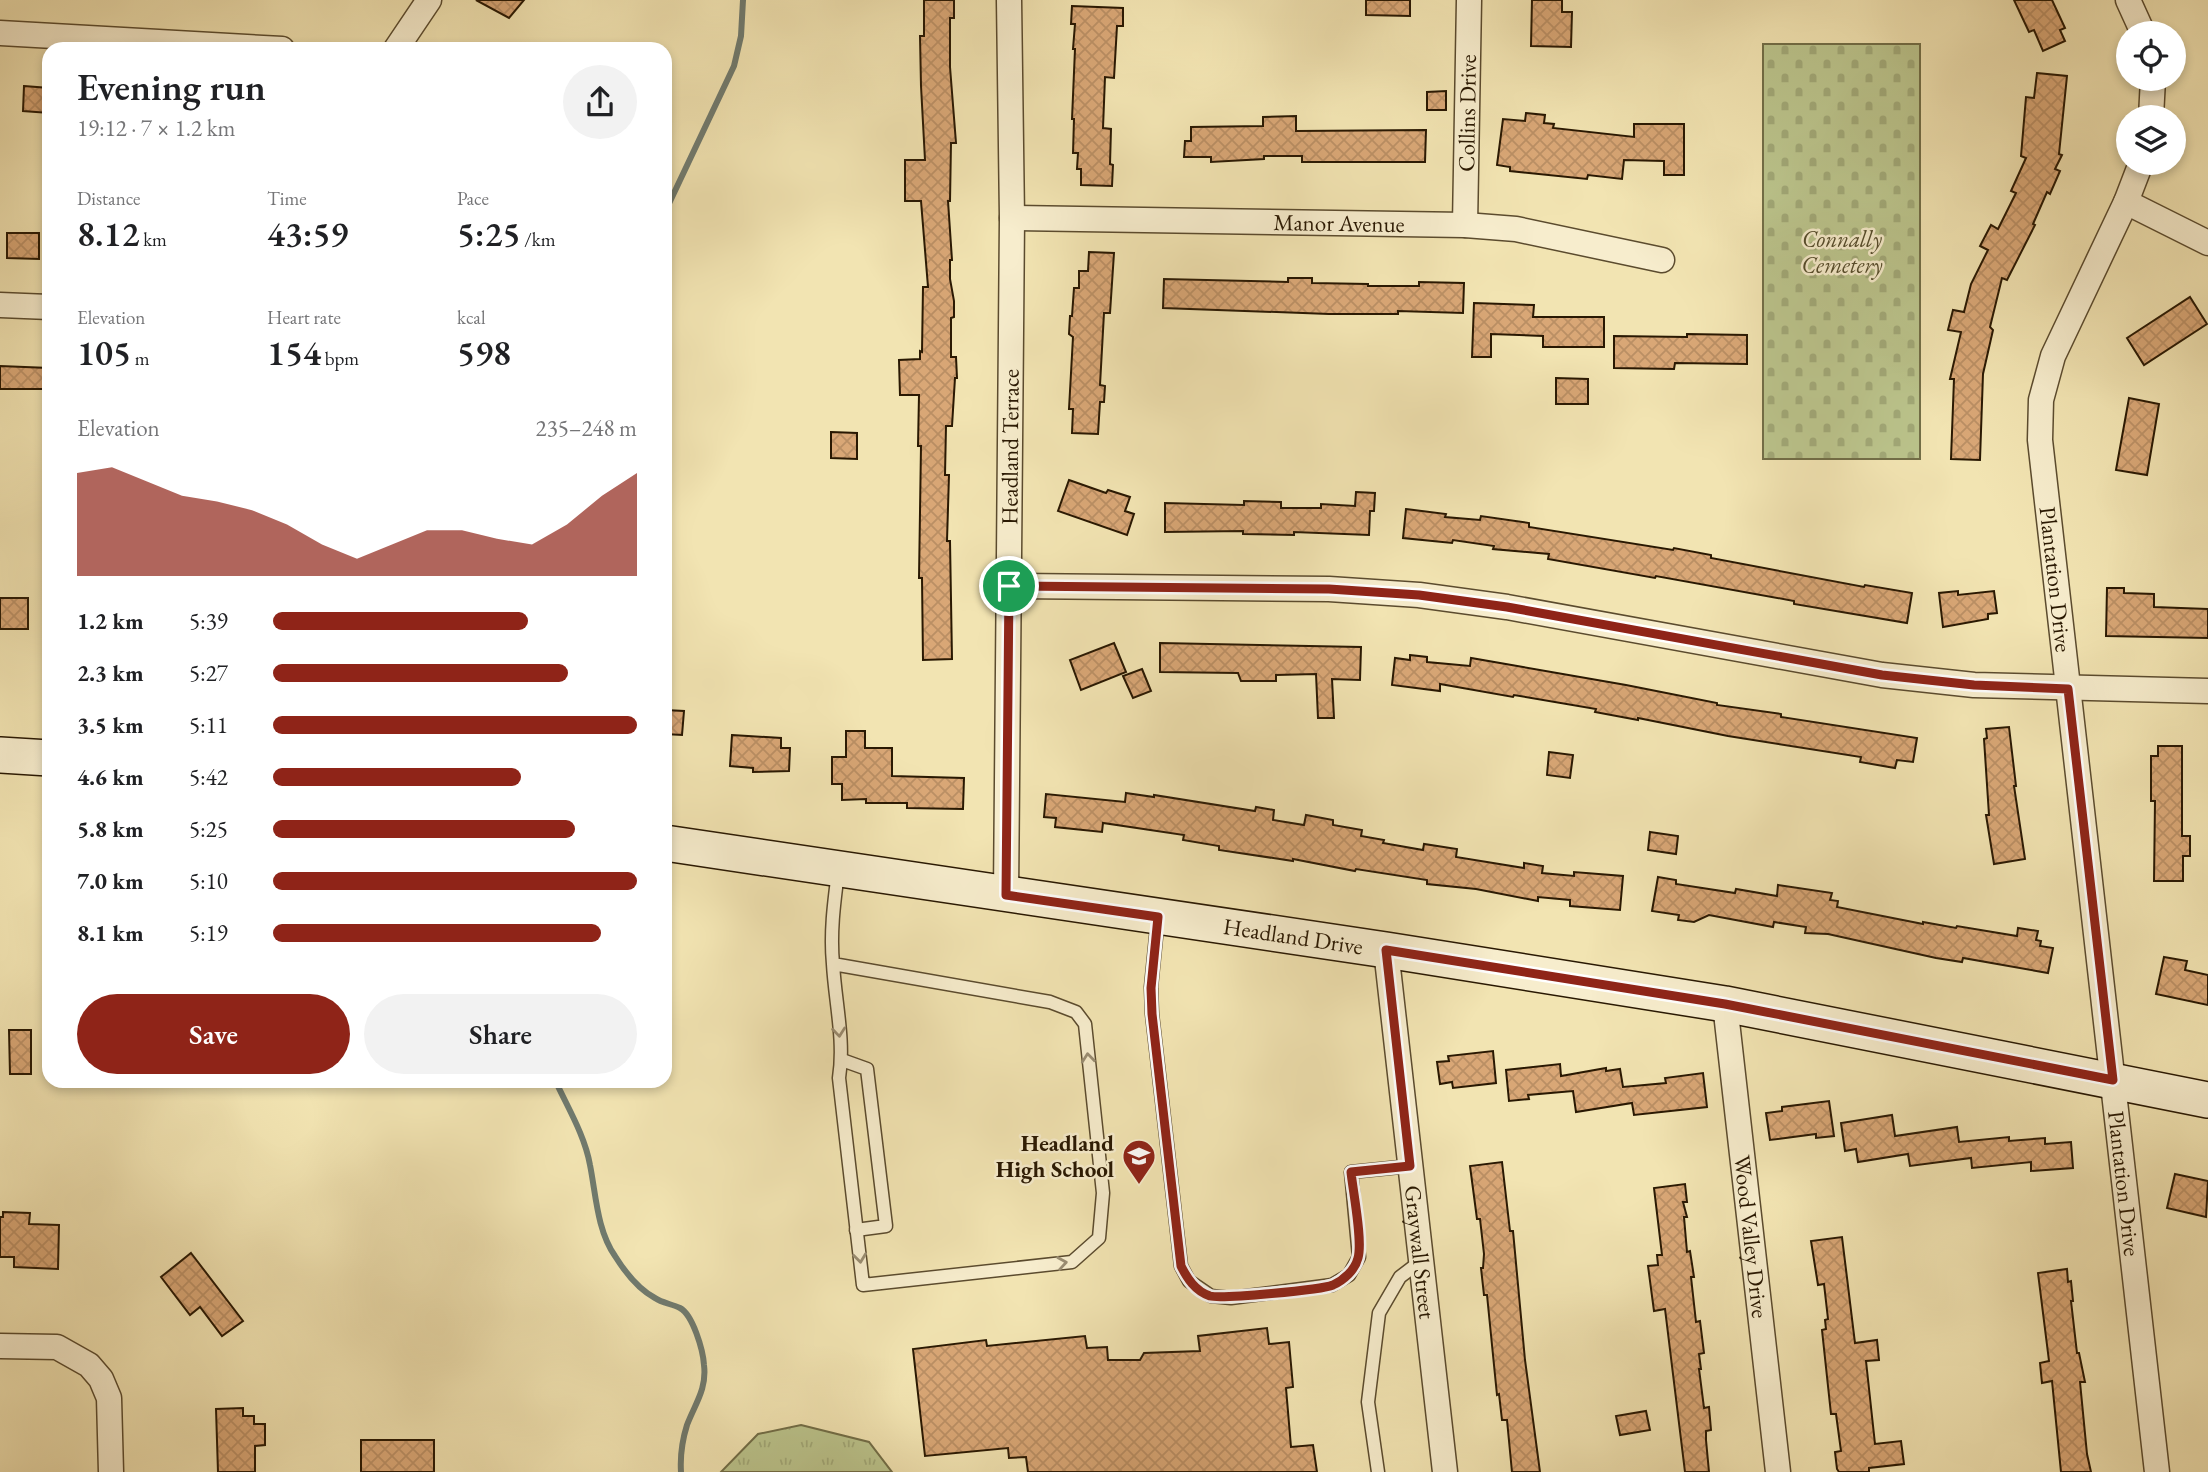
<!DOCTYPE html>
<html lang="en">
<head>
<meta charset="utf-8">
<style>
	body { margin:0; font-family:"EB Garamond",serif; background:#f2f2f2; color:#202124; height:100vh; display:flex; flex-direction:column; font-size:26px; white-space:nowrap }
	* { box-sizing:border-box; margin:0 }
	p { font-size:23px; color:#757577 }
	.icon { flex:none; width:38px; height:38px; fill:none; stroke:currentColor; stroke-width:2; stroke-linecap:round; stroke-linejoin:round }
	.map { position:relative; flex:1; overflow:hidden }
	.sheet { position:absolute; left:42px; top:42px; width:630px; height:1046px; display:flex; flex-direction:column; background:#fff; border-radius:21px; box-shadow:0 4px 10px #0003 }
	.sheet>* { flex:none }
	.tools { position:absolute; left:2116px; top:21px; display:grid; gap:14px }
	.tools a { display:grid; place-items:center; width:70px; height:70px; border-radius:50%; background:#fff; box-shadow:0 4px 10px #0003; font-size:35px }
	.pin { position:absolute; display:grid; place-items:center; width:60px; height:60px; color:#fff; margin:-30px; border:4px solid #fff; border-radius:50%; box-shadow:0 2px 7px #0007 }
	.round { display:grid; place-items:center; flex:none; width:74px; height:74px; border-radius:37px; background:#f2f2f2 }
	.headline { display:flex; align-items:center; justify-content:space-between; height:119px; padding:0 35px }
	h1 { font-size:38px; font-weight:600; line-height:52px }
	.metrics { display:grid; grid-template-columns:repeat(3,1fr); gap:10px; height:119px; padding:7px 35px }
	.metrics div { display:grid; align-content:center }
	.metrics b { font-size:35px; font-weight:600 }
	.metrics small { font-size:19px; font-weight:400 }
	.metrics p { font-size:19px }
	.chart { height:196px; padding:14px 35px }
	.chart p { display:flex; justify-content:space-between }
	.chart svg { width:100%; height:126px; margin-top:7px; fill:#8f2418; opacity:.7 }
	.action { display:flex; gap:14px; margin-top:auto; padding:14px 35px }
	.action a { flex:1; height:80px; border-radius:42px; background:#8f2418; color:#fff; font-size:28px; font-weight:600; line-height:80px; text-align:center }
	.action a+a { background:#f2f2f2; color:#202124 }
	ul { padding:0 35px; list-style:none; font-size:23px }
	li { display:grid; grid-template-columns:112px 84px 1fr; align-items:center; height:52px }
	li i { height:18px; border-radius:9px; background:#8f2418 }
	.map>svg:first-child { display:block }
</style>
</head>
<body>
<div class="map">
<svg width="2208" height="1472" viewBox="0 0 2208 1472">
	<defs>
		<pattern id="cemetery-stones" width="16" height="16" patternUnits="userSpaceOnUse" patternTransform="scale(1.75)"><rect width="16" height="16" fill="#bbc48c"/><path d="M2 7V4a2 2 0 0 1 4 0v3zM10 15v-3a2 2 0 0 1 4 0v3z" fill="#a1a877"/></pattern>
		<pattern id="park-tufts" width="24" height="20" patternUnits="userSpaceOnUse" patternTransform="scale(1.75)"><rect width="24" height="20" fill="#bbc48c"/><path d="M3 7l-1-3M5 7V3M7 7l1-3M15 17l-1-3M17 17v-4M19 17l1-3" fill="none" stroke="#a1a877"/></pattern>
		<pattern id="building-cross-hatch" width="8" height="8" patternUnits="userSpaceOnUse" patternTransform="scale(1.75)"><rect width="8" height="8" fill="#d9a776"/><path d="M0 0l8 8M0 8l8-8" fill="none" stroke="#ba8f64"/></pattern>
	</defs>
	<rect width="100%" height="100%" fill="#f2e4b2"/>
	<filter id="stains"><feTurbulence type="fractalNoise" baseFrequency=".00286" numOctaves="4"/><feColorMatrix values="0 0 0 0 .2 0 0 0 0 .09 0 0 0 0 .02 0 0 0 .5 -.17"/></filter>
	<radialGradient id="worn" r=".72"><stop offset=".6" stop-color="#630" stop-opacity="0"/><stop offset="1" stop-color="#630" stop-opacity=".3"/></radialGradient>
	<!-- cemetery -->
	<rect fill="url(#cemetery-stones)" stroke="#726e47" stroke-width="2" x="1763" y="44" width="157" height="415"/>
	<!-- park -->
	<polygon fill="url(#park-tufts)" stroke="#726e47" stroke-width="2" points="801,1425 869,1442 892,1472 721,1472 758,1434"/>
	<g fill="none" stroke-linecap="round" stroke-linejoin="round">
		<!-- stream -->
		<g stroke="#707a6e" stroke-width="6">
			<polyline points="665,212 734,66 741,36 743,0"/>
			<path d="M556,1082C568,1108 585,1136 590,1165C596,1195 597,1230 615,1256C625,1272 638,1289 655,1298C662,1303 672,1304 680,1308C693,1315 703,1350 704,1365C707,1389 695,1404 687,1425C682,1441 680,1456 681,1472"/>
		</g>
	</g>
	<!-- building -->
	<g fill="url(#building-cross-hatch)" stroke="#291802" stroke-width="2">
		<polygon points="476,0 524,0 509,18"/>
		<polygon points="924,0 954,0 954,18 950,18 950,67 956,143 951,143 950,201 948,201 952,260 950,260 950,279 954,301 954,317 951,318 951,357 956,357 957,378 955,378 952,426 946,426 945,475 949,475 947,541 950,541 952,659 923,660 922,578 919,578 921,446 918,446 919,395 900,395 899,360 920,359 920,351 922,352 923,287 928,287 921,201 905,201 905,160 925,160 921,86 920,36 924,36"/>
		<polygon points="1366,0 1410,0 1410,16 1366,15"/>
		<polygon points="1532,0 1562,0 1562,12 1572,12 1571,47 1531,46"/>
		<polygon points="2014,0 2052,0 2065,28 2060,30 2065,41 2043,51 2034,30 2029,32"/>
		<polygon points="1072,6 1123,8 1123,26 1117,26 1114,78 1105,77 1103,128 1111,129 1110,164 1113,165 1112,186 1081,185 1081,169 1077,169 1078,153 1073,153 1074,119 1072,119 1075,49 1073,49 1075,24 1071,24"/>
		<polygon points="2037,73 2067,76 2059,154 2062,155 2055,169 2060,171 2050,194 2047,192 2033,224 2035,225 2007,280 2002,278 1990,327 1993,330 1983,374 1980,460 1951,459 1954,379 1950,379 1961,332 1948,330 1953,310 1964,312 1971,284 1988,250 1980,246 1991,225 1998,229 2016,193 2011,191 2026,158 2021,156 2026,97 2034,98"/>
		<polygon points="24,86 49,88 49,113 23,111"/>
		<polygon points="1446,91 1446,110 1427,110 1427,92"/>
		<polygon points="1526,113 1545,115 1544,123 1554,124 1553,128 1634,137 1634,124 1684,124 1684,175 1664,175 1664,161 1624,160 1622,179 1588,175 1587,179 1510,171 1510,167 1497,165 1503,119 1525,121"/>
		<polygon points="1296,116 1296,131 1426,130 1425,162 1302,162 1302,156 1264,156 1264,159 1211,162 1211,157 1184,157 1185,141 1191,141 1191,127 1263,126 1263,117"/>
		<polygon points="7,233 39,233 39,259 7,258"/>
		<polygon points="1089,252 1114,253 1110,313 1104,313 1100,385 1105,386 1104,402 1100,402 1098,434 1072,433 1073,409 1069,409 1073,337 1069,334 1070,316 1072,316 1074,288 1079,288 1079,271 1088,271"/>
		<polygon points="1288,278 1312,278 1312,283 1368,284 1368,286 1419,286 1419,282 1464,283 1463,313 1398,311 1398,314 1329,314 1163,308 1164,279 1288,282"/>
		<polygon points="2190,297 2207,324 2144,365 2127,338"/>
		<polygon points="1474,303 1534,305 1533,317 1604,317 1604,347 1543,347 1543,336 1491,334 1491,357 1472,357"/>
		<polygon points="1687,334 1747,335 1747,364 1675,363 1674,369 1614,368 1614,336 1687,337"/>
		<polygon points="0,366 49,368 49,389 0,389"/>
		<polygon points="1556,378 1588,379 1588,404 1556,404"/>
		<polygon points="2129,398 2159,404 2147,475 2116,470"/>
		<polygon points="831,432 857,433 857,459 831,458"/>
		<polygon points="1069,480 1106,493 1108,490 1130,497 1125,511 1134,514 1127,535 1058,511"/>
		<polygon points="1356,492 1375,493 1374,511 1370,511 1369,535 1294,532 1294,535 1243,534 1243,531 1165,532 1165,503 1244,505 1244,501 1281,502 1281,508 1321,508 1321,504 1355,506"/>
		<polygon points="1406,509 1446,514 1445,517 1480,520 1481,516 1529,523 1529,527 1673,550 1674,548 1711,555 1711,558 1864,587 1865,585 1912,593 1907,623 1794,604 1794,601 1656,576 1655,578 1548,559 1549,554 1493,549 1494,546 1453,540 1452,543 1403,538"/>
		<polygon points="2107,588 2124,588 2124,593 2154,594 2154,607 2208,609 2208,638 2106,636"/>
		<polygon points="1958,591 1958,595 1994,591 1997,613 1988,614 1988,619 1943,627 1939,593"/>
		<rect x="0" y="598" width="28" height="31"/>
		<polygon points="1114,643 1126,672 1081,690 1070,660"/>
		<polygon points="1160,643 1361,647 1360,680 1332,679 1334,718 1318,718 1316,674 1276,675 1276,681 1241,681 1238,673 1160,672"/>
		<polygon points="1410,655 1427,657 1427,662 1470,666 1471,658 1626,685 1717,703 1717,705 1781,714 1781,717 1917,738 1913,762 1897,760 1895,768 1860,762 1861,757 1728,736 1638,718 1638,720 1595,712 1596,709 1514,695 1513,697 1440,684 1440,691 1392,685 1395,658 1410,660"/>
		<polygon points="1142,669 1151,691 1133,698 1123,676"/>
		<polygon points="665,710 684,711 682,735 665,734"/>
		<polygon points="2009,727 2016,786 2014,786 2025,859 1994,864 1986,815 1989,815 1984,739 1987,738 1986,729"/>
		<polygon points="846,731 865,731 865,748 892,748 892,776 964,778 963,809 907,808 907,803 866,803 866,799 842,800 842,784 832,784 832,757 846,757"/>
		<polygon points="732,735 781,738 781,748 790,748 789,771 753,772 753,768 730,766"/>
		<polygon points="2158,746 2182,746 2182,836 2190,836 2190,856 2183,856 2183,881 2154,881 2155,801 2151,801 2151,756 2158,756"/>
		<polygon points="1549,752 1573,755 1570,778 1547,775"/>
		<polygon points="1126,793 1154,797 1154,795 1255,811 1256,807 1274,810 1273,820 1304,825 1306,815 1333,820 1333,825 1362,830 1361,836 1384,840 1383,843 1423,850 1424,844 1457,849 1456,857 1524,868 1524,863 1543,866 1542,873 1574,876 1574,872 1623,876 1620,910 1570,906 1570,900 1538,897 1538,901 1476,889 1427,884 1427,880 1356,869 1355,871 1293,859 1293,861 1219,850 1219,846 1183,840 1184,835 1103,823 1102,832 1055,827 1056,818 1044,817 1046,794 1125,802"/>
		<polygon points="1650,832 1678,836 1676,854 1648,850"/>
		<polygon points="1658,877 1676,880 1676,884 1735,893 1736,889 1777,896 1778,885 1832,893 1830,900 1838,901 1837,907 1923,924 1923,922 1956,928 1957,926 2017,936 2018,928 2038,931 2036,940 2041,941 2040,946 2053,948 2048,973 1963,958 1962,962 1936,958 1828,934 1805,933 1806,927 1774,922 1773,927 1709,915 1694,922 1678,920 1679,915 1652,911"/>
		<polygon points="2164,957 2187,961 2185,970 2208,975 2208,1005 2156,994"/>
		<polygon points="9,1030 31,1030 31,1074 10,1074"/>
		<polygon points="1493,1051 1496,1083 1453,1088 1452,1082 1440,1084 1437,1062 1449,1061 1448,1056"/>
		<polygon points="1560,1064 1561,1076 1606,1068 1606,1071 1620,1069 1623,1087 1666,1083 1665,1078 1703,1073 1707,1107 1634,1115 1632,1103 1576,1112 1573,1091 1528,1095 1529,1099 1509,1101 1506,1070"/>
		<polygon points="1829,1101 1834,1136 1816,1138 1816,1134 1770,1140 1766,1113 1782,1111 1782,1107"/>
		<polygon points="1892,1115 1895,1136 1957,1127 1959,1142 2009,1137 2009,1141 2045,1138 2045,1144 2071,1142 2073,1168 2031,1171 2031,1162 1972,1168 1971,1158 1910,1166 1908,1154 1858,1162 1856,1149 1845,1151 1841,1123"/>
		<polygon points="1502,1162 1510,1231 1513,1231 1525,1360 1540,1472 1512,1472 1507,1420 1502,1420 1499,1394 1497,1395 1487,1295 1484,1295 1481,1268 1483,1268 1484,1254 1480,1219 1477,1219 1470,1166"/>
		<polygon points="2175,1174 2208,1181 2206,1217 2167,1208"/>
		<polygon points="1685,1184 1687,1202 1683,1202 1687,1217 1684,1217 1687,1252 1690,1251 1694,1277 1691,1277 1696,1322 1700,1321 1704,1353 1699,1354 1701,1369 1699,1369 1704,1408 1709,1407 1711,1430 1706,1431 1706,1440 1709,1472 1685,1472 1665,1309 1654,1311 1648,1266 1658,1265 1657,1255 1662,1255 1654,1188"/>
		<polygon points="3,1212 30,1213 29,1224 59,1225 58,1269 14,1267 14,1257 0,1257 0,1217 3,1217"/>
		<polygon points="1842,1237 1855,1343 1877,1340 1879,1360 1866,1361 1875,1444 1901,1441 1904,1464 1869,1468 1869,1472 1839,1472 1837,1469 1835,1452 1841,1451 1836,1414 1831,1414 1822,1330 1826,1329 1825,1320 1828,1319 1824,1284 1818,1285 1811,1241"/>
		<polygon points="191,1253 243,1321 222,1336 200,1307 190,1315 161,1277"/>
		<polygon points="2067,1269 2068,1282 2071,1281 2073,1301 2071,1301 2077,1353 2079,1353 2085,1382 2080,1382 2087,1454 2091,1472 2061,1472 2052,1381 2042,1383 2040,1363 2049,1361 2038,1273"/>
		<polygon points="1267,1328 1269,1344 1289,1342 1293,1387 1286,1388 1291,1447 1313,1445 1317,1472 1028,1472 1026,1457 1009,1458 1008,1448 925,1456 913,1349 986,1340 987,1346 1085,1336 1087,1348 1107,1347 1108,1360 1140,1360 1144,1353 1200,1351 1198,1336"/>
		<polygon points="243,1408 243,1416 254,1416 254,1424 265,1424 265,1445 255,1446 255,1472 218,1472 216,1409"/>
		<polygon points="1646,1411 1650,1430 1620,1435 1616,1416"/>
		<rect x="361" y="1440" width="73" height="32"/>
	</g>
	<g fill="none" stroke-linecap="round" stroke-linejoin="round">
		<defs>
			<g id="service">
				<polyline points="1158,917 1151,987 1152,1014 1181,1266 1189,1281 1211,1296 1231,1298 1332,1285 1349,1275 1359,1257 1351,1172 1410,1166"/>
				<path d="M833,964L1050,1002L1076,1012L1085,1024L1103,1193L1099,1238L1072,1262L863,1285L839,1078C845,1041 835,1001 833,964C830,933 834,903 838,872"/>
				<polyline points="842,1060 867,1069 886,1226 856,1230"/>
				<polyline points="1378,1472 1368,1402 1379,1313 1400,1277 1421,1261"/>
			</g>
			<g id="minor">
				<polyline points="2128,0 2143,33"/>
				<polyline points="0,33 282,49"/>
				<polyline points="396,49 429,0"/>
				<polyline points="2151,117 2153,79"/>
				<path id="s1" d="M2141,163L2126,202L2053,356L2041,400L2040,440L2157,1472"/>
				<polyline points="2126,202 2208,243"/>
				<path id="s2" d="M1012,218L1465,225L1516,229L1662,260"/>
				<path id="s3" d="M1465,225L1469,0"/>
				<polyline points="0,305 49,307"/>
				<polyline points="1008,586 1329,589 1419,595 1507,607 1882,675 1974,685 2208,691"/>
				<path id="s4" d="M1006,895L1012,218L1009,0"/>
				<path id="s5" d="M1386,950L1445,1472"/>
				<path id="s6" d="M1725,1004L1778,1472"/>
				<polyline points="0,1346 57,1347 89,1365 101,1379 109,1398 111,1472"/>
			</g>
			<g id="secondary">
				<polyline points="0,755 49,758"/>
				<path id="s7" d="M665,843L1386,950L1725,1004L2208,1100"/>
			</g>
		</defs>
		<!-- service casing -->
		<use href="#service" stroke="#5b4b2e" stroke-width="15"/>
		<!-- minor casing -->
		<use href="#minor" stroke="#5b4b2e" stroke-width="27"/>
		<!-- secondary casing -->
		<use href="#secondary" stroke="#291802" stroke-width="38"/>
		<!-- service -->
		<use href="#service" stroke="#f7edcd" stroke-width="12"/>
		<!-- minor -->
		<use href="#minor" stroke="#f7edcd" stroke-width="24"/>
		<!-- secondary -->
		<use href="#secondary" stroke="#f7edcd" stroke-width="35"/>
	</g>
	<!-- one-way arrows -->
	<defs><path id="oneway-chevron" d="M-2-3.5L2.5 0L-2 3.5" fill="none" stroke-width="1.6" stroke-linecap="round" stroke-linejoin="round" transform="scale(1.75)"/></defs>
	<g stroke="#9a8d72">
		<use href="#oneway-chevron" transform="translate(839 1032) rotate(84)"/>
		<use href="#oneway-chevron" transform="translate(1088 1058) rotate(-96)"/>
		<use href="#oneway-chevron" transform="translate(860 1258) rotate(83)"/>
		<use href="#oneway-chevron" transform="translate(1062 1263) rotate(-9)"/>
	</g>
	<g fill="none" stroke-linecap="round" stroke-linejoin="round">
		<defs>
			<path id="route" d="M1009,586L1329,589L1419,595L1507,607L1882,675L1974,685L2068,689L2113,1080L1725,1004L1386,950L1410,1166L1351,1172C1353,1192 1363,1241 1358,1258C1355,1270 1344,1280 1333,1285C1321,1290 1222,1299 1210,1296C1195,1291 1187,1278 1181,1266L1152,1014L1151,988L1158,917L1006,895Z"/>
		</defs>
		<!-- route casing -->
		<use href="#route" stroke="#fff" stroke-width="14"/>
		<!-- route -->
		<use href="#route" stroke="#8f2418" stroke-width="9"/>
	</g>
	<!-- icons -->
	<defs>
		<symbol id="school-pin" viewBox="-11 -11 22 30"><path d="M0 17L-7.5 6A9.5 9.5 0 1 1 7.5 6Z" fill="#8f2418" stroke="#f7edcd"/><path d="M0-5L7-2L0 1L-7-2ZM-4 1L0 2.5L4 1V4Q0 6-4 4Z" fill="#fff"/></symbol>
	</defs>
	<g fill-rule="evenodd">
		<use href="#school-pin" x="1120" y="1137" width="38" height="52"/>
	</g>
	<g text-anchor="middle" stroke-width="5" stroke-linejoin="round" paint-order="stroke">
		<!-- street labels -->
		<g font-size="23" fill="#291802" stroke="#f7edcd">
			<text dy="8" stroke="none"><textPath href="#s3" startOffset="112">Collins Drive</textPath></text>
			<text dy="8" stroke="none"><textPath href="#s2" startOffset="327">Manor Avenue</textPath></text>
			<text dy="8" stroke="none"><textPath href="#s4" startOffset="448">Headland Terrace</textPath></text>
			<text dy="8" stroke="none"><textPath href="#s1" startOffset="438">Plantation Drive</textPath></text>
			<text dy="8" stroke="none"><textPath href="#s7" startOffset="635">Headland Drive</textPath></text>
			<text dy="8" stroke="none"><textPath href="#s1" startOffset="1046">Plantation Drive</textPath></text>
			<text dy="8" stroke="none"><textPath href="#s6" startOffset="234">Wood Valley Drive</textPath></text>
			<text dy="8" stroke="none"><textPath href="#s5" startOffset="304">Graywall Street</textPath></text>
		</g>
		<!-- park labels -->
		<g font-size="23" font-style="italic" fill="#554c2b" stroke="#f7edcd">
			<text x="1842" y="247">Connally<tspan x="1842" dy="26">Cemetery</tspan></text>
		</g>
		<!-- poi labels -->
		<g font-size="23" font-weight="bold" fill="#291802" stroke="#f7edcd" text-anchor="end">
			<text x="1114" y="1151">Headland<tspan x="1114" dy="26">High School</tspan></text>
		</g>
	</g>
	<rect width="100%" height="100%" filter="url(#stains)"/>
	<rect width="100%" height="100%" fill="url(#worn)"/>
</svg>
<div class="tools">
<a><svg class="icon" aria-label="locate" viewBox="0 0 24 24"><circle cx="12" cy="12" r="6"/><path d="M12 2v4M12 18v4M2 12h4M18 12h4"/></svg></a>
<a><svg class="icon" aria-label="layers" viewBox="0 0 24 24"><path d="M12 4l9 5-9 5-9-5zM3 14l9 5 9-5"/></svg></a>
</div>
<div class="pin" style="left:1009px;top:586px;background:#1e9e55"><svg class="icon" aria-label="arrive" viewBox="0 0 24 24"><path d="M6 21V4h12l-3 4 3 4H6"/></svg></div>
<section class="sheet">
<div class="headline"><div><h1>Evening run</h1><p>19:12 · 7 × 1.2 km</p></div><a class="round"><svg class="icon" aria-label="share" viewBox="0 0 24 24"><path d="M12 15V3M7 8l5-5 5 5M5 13v7h14v-7"/></svg></a></div>
<div class="metrics">
<div><p>Distance</p><b>8.12<small> km</small></b></div>
<div><p>Time</p><b>43:59</b></div>
<div><p>Pace</p><b>5:25<small> /km</small></b></div>
</div>
<div class="metrics">
<div><p>Elevation</p><b>105<small> m</small></b></div>
<div><p>Heart rate</p><b>154<small> bpm</small></b></div>
<div><p>kcal</p><b>598</b></div>
</div>
<div class="chart"><p><span>Elevation</span>235–248 m</p>
<svg viewBox="0 0 160 44" preserveAspectRatio="none"><path d="M0 44V8L10 6L20 11L30 16L40 18L50 21L60 26L70 33L80 38L90 33L100 28L110 28L120 31L130 33L140 26L150 16L160 8V44z"/></svg>
</div>
<ul>
<li><b>1.2 km</b>5:39<i style="width:70%"></i></li>
<li><b>2.3 km</b>5:27<i style="width:81%"></i></li>
<li><b>3.5 km</b>5:11<i style="width:100%"></i></li>
<li><b>4.6 km</b>5:42<i style="width:68%"></i></li>
<li><b>5.8 km</b>5:25<i style="width:83%"></i></li>
<li><b>7.0 km</b>5:10<i style="width:100%"></i></li>
<li><b>8.1 km</b>5:19<i style="width:90%"></i></li>
</ul>
<div class="action"><a>Save</a><a>Share</a></div>
</section>
</div>
</body>
</html>
